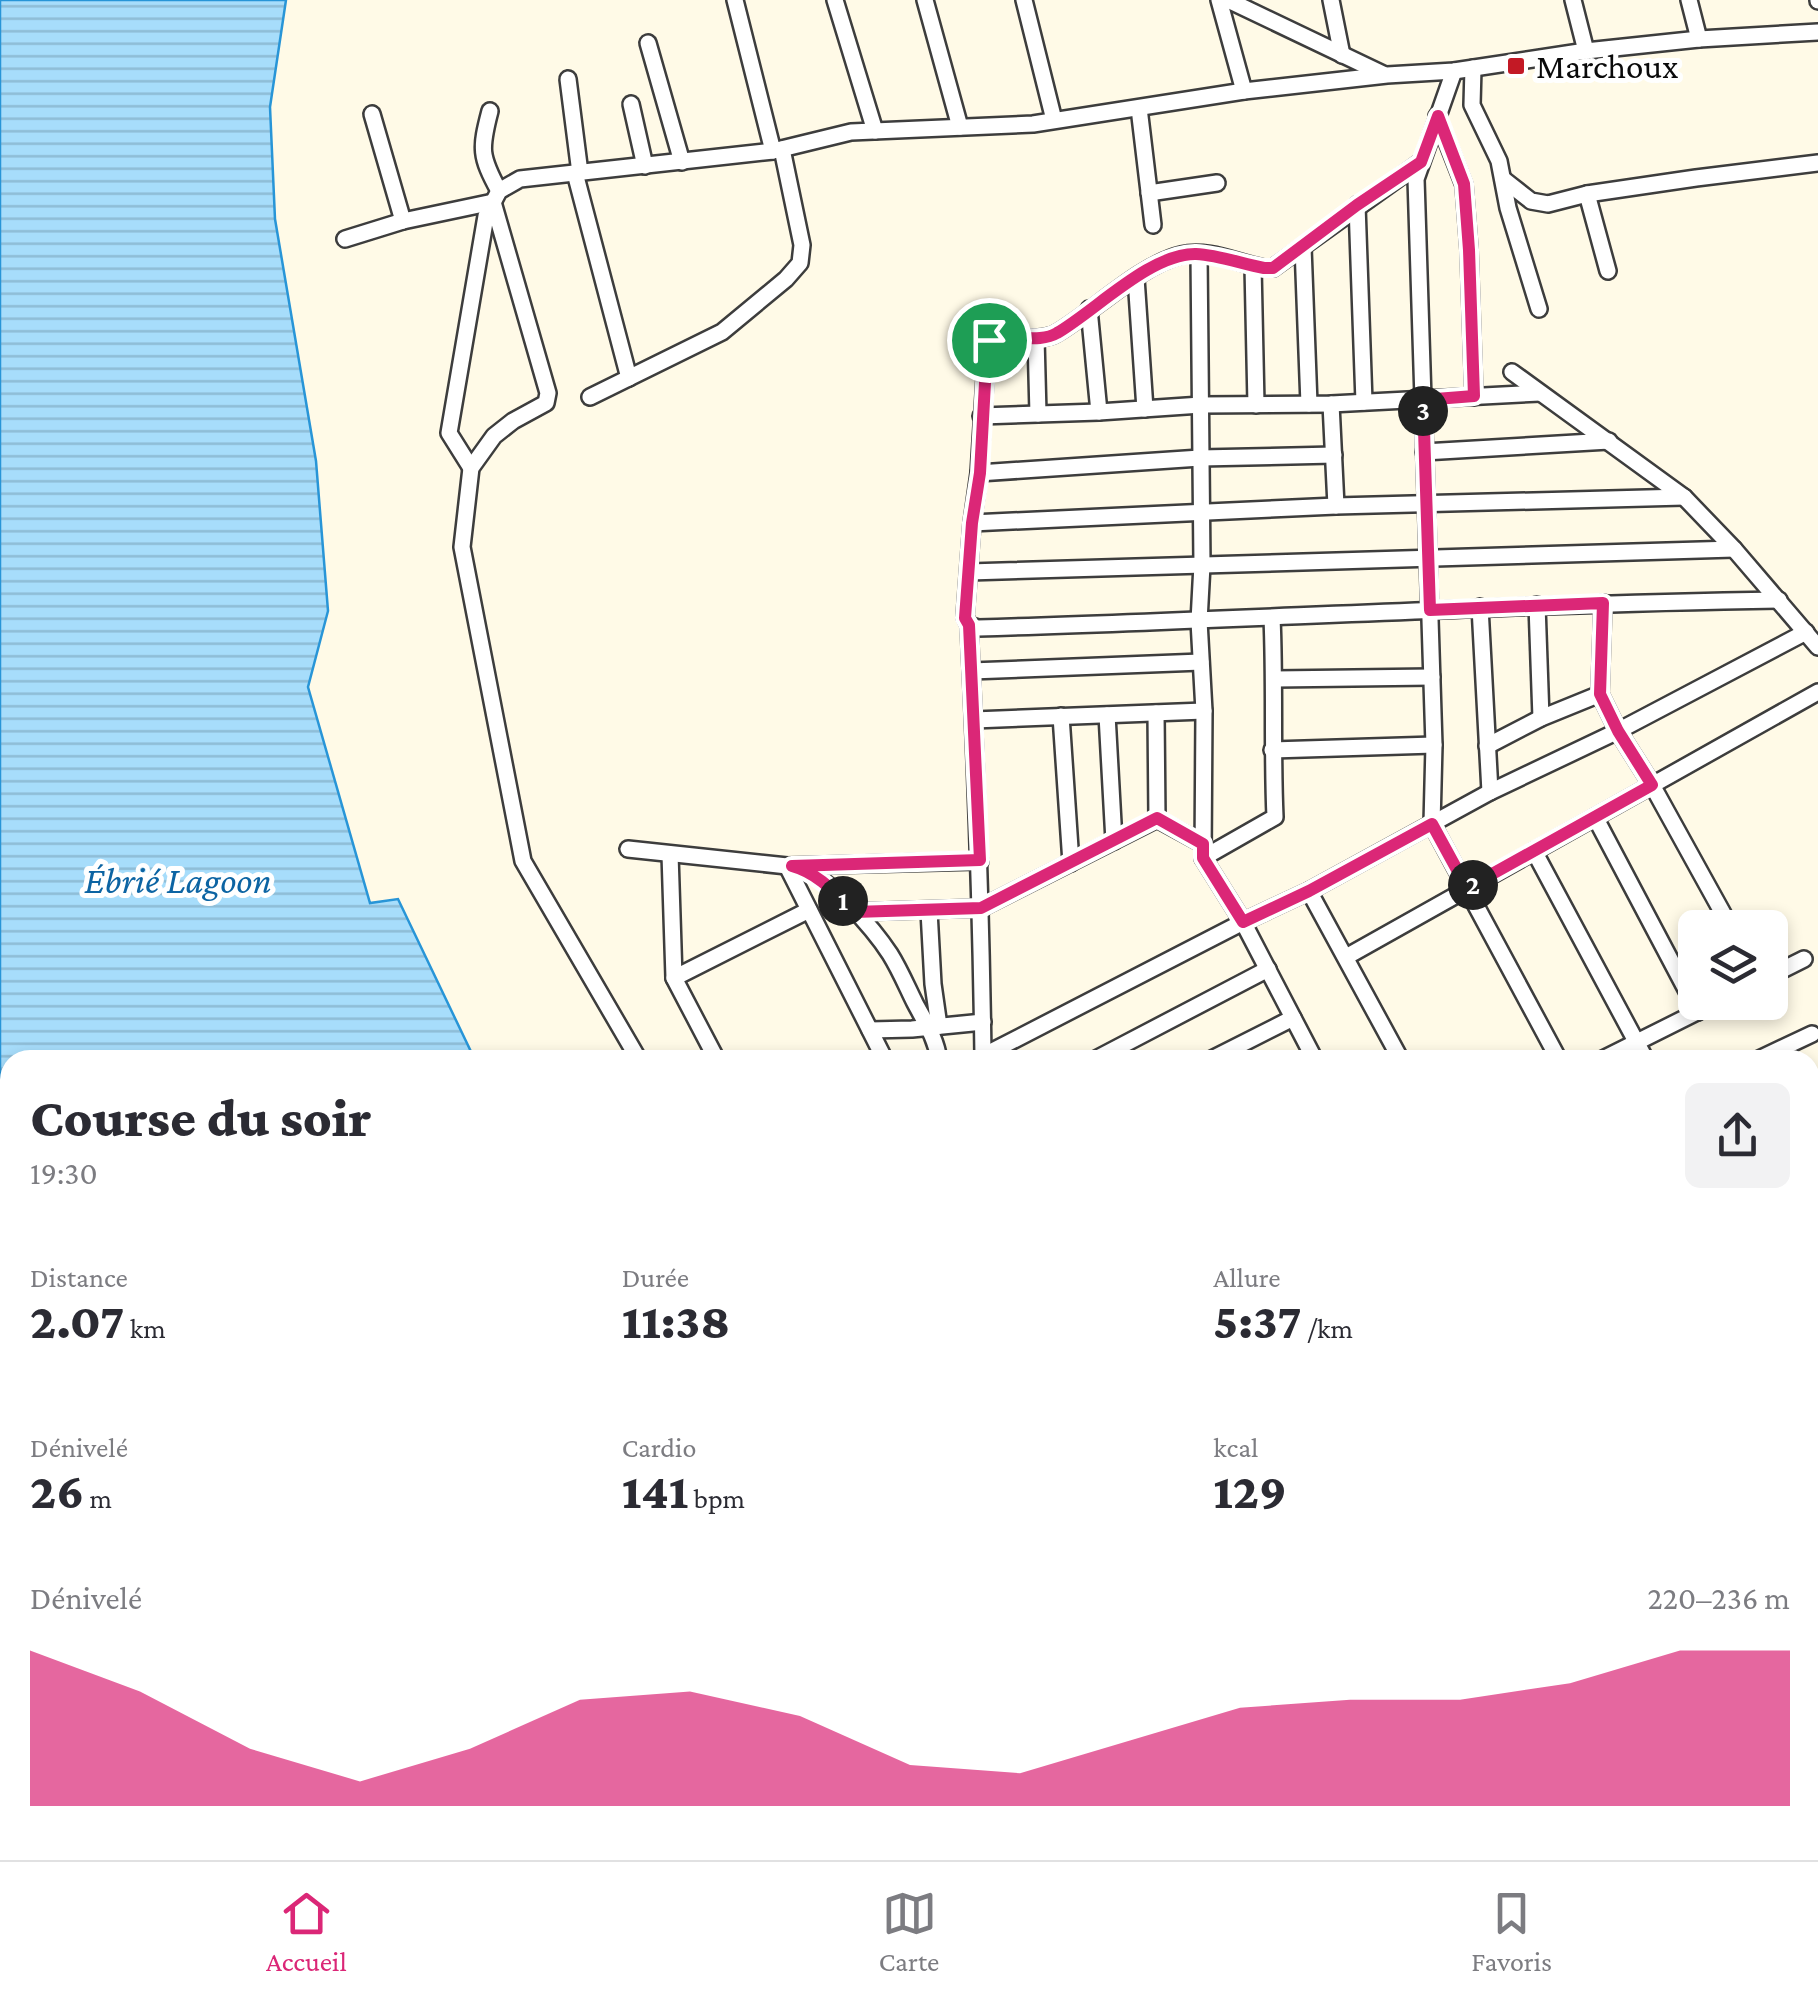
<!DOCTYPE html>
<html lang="fr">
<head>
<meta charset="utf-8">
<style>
	body { margin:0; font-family:"Crimson Pro",serif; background:#f2f2f3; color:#2b2b33; height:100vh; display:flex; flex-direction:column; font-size:38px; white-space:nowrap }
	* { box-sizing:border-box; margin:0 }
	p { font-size:32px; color:#7c7c81 }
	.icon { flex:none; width:55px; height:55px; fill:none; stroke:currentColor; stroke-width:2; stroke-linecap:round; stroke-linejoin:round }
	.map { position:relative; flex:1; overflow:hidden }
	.side { position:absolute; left:0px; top:1050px; width:1820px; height:810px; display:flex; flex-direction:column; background:#fff; border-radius:30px 30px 0 0; box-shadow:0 5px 15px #0003 }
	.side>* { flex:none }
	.fabs { position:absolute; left:1678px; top:910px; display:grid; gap:20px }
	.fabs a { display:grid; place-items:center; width:110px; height:110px; border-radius:15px; background:#fff; box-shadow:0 5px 15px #0003; font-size:50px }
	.pin { position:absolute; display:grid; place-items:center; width:85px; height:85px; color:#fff; margin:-42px; border:5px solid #fff; border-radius:50%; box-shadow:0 2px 10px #0007 }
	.km { position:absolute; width:50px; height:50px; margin:-25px; border-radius:50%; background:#222; color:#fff; font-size:28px; line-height:50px; text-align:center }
	.round { display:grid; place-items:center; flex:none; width:105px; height:105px; border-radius:15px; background:#f2f2f3 }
	.overview { display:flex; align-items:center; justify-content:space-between; height:170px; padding:0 30px }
	h1 { font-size:55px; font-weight:800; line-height:75px }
	.figures { display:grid; grid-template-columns:repeat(3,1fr); gap:15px; height:170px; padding:10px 30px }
	.figures div { display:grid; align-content:center }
	.figures b { font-size:50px; font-weight:800 }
	.figures small { font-size:28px; font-weight:400 }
	.figures p { font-size:28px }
	.chart { height:280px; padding:20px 30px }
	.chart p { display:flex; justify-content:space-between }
	.chart svg { width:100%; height:180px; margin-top:10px; fill:#db2777; opacity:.7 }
	.tabs { display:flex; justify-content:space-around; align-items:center; height:140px; border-top:2px solid #e1e1e2; background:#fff; font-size:28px; color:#7c7c81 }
	.tabs a { display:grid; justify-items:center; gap:5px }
	.tabs .current { color:#db2777 }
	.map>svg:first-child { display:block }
</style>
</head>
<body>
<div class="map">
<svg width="1818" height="1860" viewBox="0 0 1818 1860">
	<defs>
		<pattern id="water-rules" width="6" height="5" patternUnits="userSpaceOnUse" patternTransform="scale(2.5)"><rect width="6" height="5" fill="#a7ddfb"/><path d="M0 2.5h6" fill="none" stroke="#8ebcd6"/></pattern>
	</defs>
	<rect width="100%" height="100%" fill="#fffae7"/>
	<!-- water -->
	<polygon fill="url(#water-rules)" stroke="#2895d7" stroke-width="2.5" points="0,0 286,0 270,107 275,219 316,461 328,611 308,687 370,903 398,899 475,1060 10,1060 10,1850 764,1850 768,1860 0,1860"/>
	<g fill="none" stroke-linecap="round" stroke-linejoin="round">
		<defs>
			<g id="minor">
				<polyline points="735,0 773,151"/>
				<polyline points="835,0 875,131"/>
				<polyline points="925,0 960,127"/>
				<polyline points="1024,0 1054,120"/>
				<polyline points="1219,0 1244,91"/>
				<polyline points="1228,0 1383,74"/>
				<polyline points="1331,0 1342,55"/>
				<polyline points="1573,0 1586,51"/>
				<polyline points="1689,0 1699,39"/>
				<polyline points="1818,0 1818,1"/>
				<polyline points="648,43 682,162"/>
				<polyline points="1473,68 1472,105 1499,161 1508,208 1539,309"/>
				<polyline points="1454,71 1416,179 1434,745 1432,824 1559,1060"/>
				<polyline points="568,79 580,173"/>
				<polyline points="631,104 645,166"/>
				<polyline points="1139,108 1153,225"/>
				<path d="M490,111C480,149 480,156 499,191"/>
				<polyline points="372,114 403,221"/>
				<polyline points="1437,116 1464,185 1469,250 1474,397"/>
				<polyline points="575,173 629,378"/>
				<polyline points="1503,179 1531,201 1548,204 1587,194 1696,178 1818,163"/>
				<polyline points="1149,193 1217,183"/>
				<polyline points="1587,194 1608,271"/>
				<polyline points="1357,205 1364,402"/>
				<polyline points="345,239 403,221 493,202 548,393 546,403 513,421 494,436 471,468 462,547 523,861 639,1060"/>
				<polyline points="1303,247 1309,404"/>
				<polyline points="1199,254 1202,565 1199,621 1204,711 1203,858 1243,922 1315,1060"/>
				<polyline points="1253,266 1256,405"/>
				<polyline points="1136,278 1145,409"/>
				<polyline points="1089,309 1099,412"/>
				<polyline points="1036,338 1038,414"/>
				<polyline points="1512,372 1684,497 1734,549 1818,647"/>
				<polyline points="590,397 722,332 786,279 800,263 802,245 782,149"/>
				<polyline points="1331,404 1336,506"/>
				<polyline points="981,416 1099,412 1201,405 1331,404 1540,393"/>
				<polyline points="1424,452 1609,441"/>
				<polyline points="471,468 449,433 486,216 499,191 520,179 773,151 851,132 1033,124 1244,91 1387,75 1454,71 1586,51 1699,39 1818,32"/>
				<polyline points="979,473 1200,458 1334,455"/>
				<polyline points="972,523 1336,506 1684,497"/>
				<polyline points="969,572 1734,549"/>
				<polyline points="1603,603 1600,694 1618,731 1652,785 1731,928"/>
				<polyline points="1537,605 1541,718"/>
				<polyline points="1480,607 1490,792"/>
				<path d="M969,625L978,628C1245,620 1512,604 1779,600"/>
				<polyline points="971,671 1201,662"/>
				<polyline points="1275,679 1432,677"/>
				<polyline points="1156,713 1157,819"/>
				<polyline points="1107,715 1114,841"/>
				<polyline points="1061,716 1071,863"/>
				<polyline points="974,720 1204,711"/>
				<polyline points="1487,746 1541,718 1600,694"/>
				<polyline points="1272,750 1434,745"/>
				<polyline points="1595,817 1698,1012"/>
				<polyline points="628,849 787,866 980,861"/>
				<polyline points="1534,851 1646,1060"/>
				<polyline points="670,854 674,978 717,1060"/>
				<path d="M1203,858L1275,817C1272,751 1275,684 1272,618"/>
				<polyline points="787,866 885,1060"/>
				<path d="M801,868C830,879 873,928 890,954C900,970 907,987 915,1003C925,1022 936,1038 939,1060"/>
				<polyline points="1309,891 1401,1060"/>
				<polyline points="929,911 933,984 939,1026"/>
				<polyline points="854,912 981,908 1157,819 1203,844"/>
				<polyline points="1346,957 1818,692"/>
				<polyline points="1770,976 1804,959"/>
				<polyline points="674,978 809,910"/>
				<polyline points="870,1030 912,1029 983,1022"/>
				<path d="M983,1056C981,912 976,768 969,625L965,617L972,523L979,473L987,347L989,341C1011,332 1039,344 1057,333C1093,312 1140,265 1181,255C1207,248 1238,263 1264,268H1273L1421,162"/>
				<polyline points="979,1058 1243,922 1309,891 1490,792 1618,731 1806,632"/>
				<polyline points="1094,1060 1268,969"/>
				<polyline points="1210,1060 1293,1018"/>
				<polyline points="1601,1060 1717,1002"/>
				<polyline points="1757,1060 1812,1034"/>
				<polyline points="1810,1105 1818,1102"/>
				<polyline points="1810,1509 1818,1504"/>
				<polyline points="962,1850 963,1860"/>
				<polyline points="1327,1860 1333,1850"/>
				<polyline points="1616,1860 1617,1850"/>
			</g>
		</defs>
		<!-- minor casing -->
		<use href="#minor" stroke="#3d3d3d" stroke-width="20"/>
		<!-- minor -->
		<use href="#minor" stroke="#fff" stroke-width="15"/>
	</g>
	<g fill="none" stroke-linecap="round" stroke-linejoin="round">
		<defs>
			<path id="route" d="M1438,116L1464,184L1469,250L1474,396L1423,400L1430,610L1603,603L1600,694L1618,731L1652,785L1467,888L1432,824L1309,891L1243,922L1203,858V844L1157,818L981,908L854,912C835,893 818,873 792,866L980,860L969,625L965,618L972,523L980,473L987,347L989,340C1010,333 1039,344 1057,333C1095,311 1151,253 1196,254C1219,255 1242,264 1264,268H1273L1357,205L1421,162Z"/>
		</defs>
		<!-- route casing -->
		<use href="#route" stroke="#fff" stroke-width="20"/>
		<!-- route -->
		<use href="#route" stroke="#db2777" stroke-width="12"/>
	</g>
	<!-- markers -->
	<rect fill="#c31925" stroke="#fff" stroke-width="4" x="1506" y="56" width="20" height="20" rx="5"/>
	<g text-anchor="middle" stroke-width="10" stroke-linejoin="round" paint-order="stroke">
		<!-- poi labels -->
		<g font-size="35" fill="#0a0a0a" stroke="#fff" text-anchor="start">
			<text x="1536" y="78">Marchoux</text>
		</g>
		<!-- water labels -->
		<g font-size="38" font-style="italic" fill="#0c64a3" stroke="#fff">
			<text x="178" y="893">Ébrié Lagoon</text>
		</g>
	</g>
</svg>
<div class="fabs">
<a><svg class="icon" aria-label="layers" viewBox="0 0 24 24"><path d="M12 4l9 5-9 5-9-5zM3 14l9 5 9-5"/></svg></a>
</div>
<div class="pin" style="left:989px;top:340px;background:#1e9e55"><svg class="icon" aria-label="arrive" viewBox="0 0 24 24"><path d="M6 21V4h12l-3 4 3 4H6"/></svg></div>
<b class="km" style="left:843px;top:901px">1</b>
<b class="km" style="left:1473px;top:885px">2</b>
<b class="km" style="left:1423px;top:411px">3</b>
<section class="side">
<div class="overview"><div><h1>Course du soir</h1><p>19:30</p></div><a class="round"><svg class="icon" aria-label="share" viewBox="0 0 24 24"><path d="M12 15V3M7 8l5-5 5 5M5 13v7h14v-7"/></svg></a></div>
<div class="figures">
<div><p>Distance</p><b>2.07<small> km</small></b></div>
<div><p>Durée</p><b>11:38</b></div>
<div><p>Allure</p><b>5:37<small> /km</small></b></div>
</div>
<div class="figures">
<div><p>Dénivelé</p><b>26<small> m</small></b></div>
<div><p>Cardio</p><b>141<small> bpm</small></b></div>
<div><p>kcal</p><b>129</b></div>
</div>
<div class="chart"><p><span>Dénivelé</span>220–236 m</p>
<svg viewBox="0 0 160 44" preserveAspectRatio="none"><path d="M0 44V6L10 16L20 30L30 38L40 30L50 18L60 16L70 22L80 34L90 36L100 28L110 20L120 18L130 18L140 14L150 6L160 6V44z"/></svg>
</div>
</section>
</div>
<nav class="tabs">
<a class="current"><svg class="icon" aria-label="home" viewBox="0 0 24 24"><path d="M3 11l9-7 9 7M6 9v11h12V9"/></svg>Accueil</a>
<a><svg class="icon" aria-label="map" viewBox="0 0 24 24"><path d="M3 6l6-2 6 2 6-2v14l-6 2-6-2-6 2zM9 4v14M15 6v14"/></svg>Carte</a>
<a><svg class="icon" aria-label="saved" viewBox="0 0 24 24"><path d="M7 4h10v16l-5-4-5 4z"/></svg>Favoris</a>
</nav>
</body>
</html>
